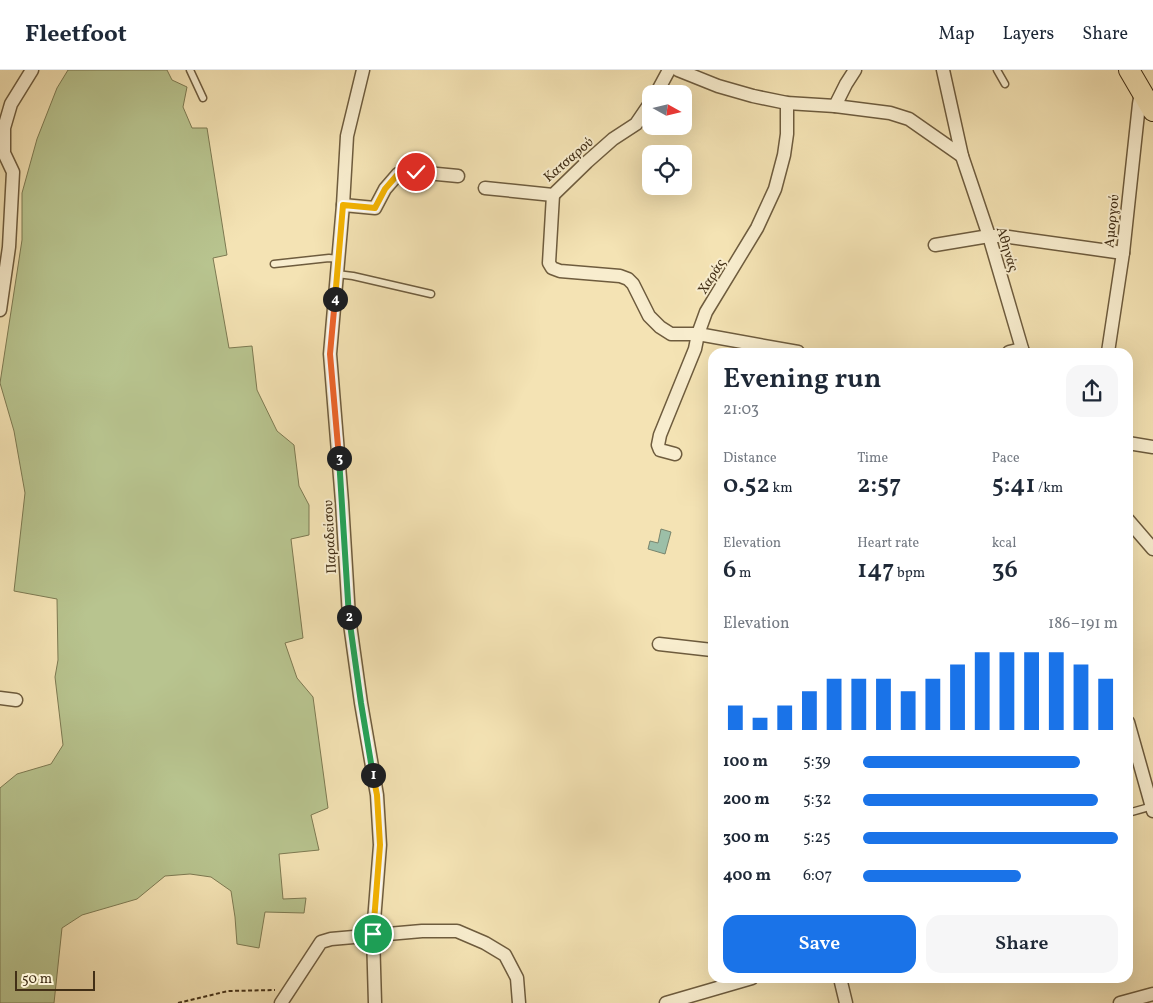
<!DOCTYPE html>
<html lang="en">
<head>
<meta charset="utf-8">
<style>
	body { margin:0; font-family:Vollkorn,serif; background:#f6f6f7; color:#1f2937; height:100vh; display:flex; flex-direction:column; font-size:19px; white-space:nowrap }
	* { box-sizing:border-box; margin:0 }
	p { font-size:16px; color:#747a83 }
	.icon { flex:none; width:28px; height:28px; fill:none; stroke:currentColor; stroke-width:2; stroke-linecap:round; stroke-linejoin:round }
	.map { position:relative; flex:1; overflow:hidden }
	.side { position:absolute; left:708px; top:278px; width:425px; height:635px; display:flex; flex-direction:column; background:#fff; border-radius:15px; box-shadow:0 5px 20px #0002 }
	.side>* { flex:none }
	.needle { width:32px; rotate:98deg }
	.fabs { position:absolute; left:642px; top:15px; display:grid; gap:10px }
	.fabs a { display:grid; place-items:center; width:50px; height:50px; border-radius:10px; background:#fff; box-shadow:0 5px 20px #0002; font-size:25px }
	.scale { position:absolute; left:15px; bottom:12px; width:80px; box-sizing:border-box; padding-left:5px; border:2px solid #422f16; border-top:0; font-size:14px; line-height:18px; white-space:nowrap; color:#422f16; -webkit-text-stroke:4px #f8edce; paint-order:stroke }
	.pin { position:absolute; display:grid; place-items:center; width:42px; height:42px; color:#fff; margin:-21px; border:2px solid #fff; border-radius:50%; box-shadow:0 1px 5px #0007 }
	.km { position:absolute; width:25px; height:25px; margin:-12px; border-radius:50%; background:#222; color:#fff; font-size:14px; line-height:25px; text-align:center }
	.round { display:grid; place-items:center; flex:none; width:52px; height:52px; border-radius:15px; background:#f6f6f7 }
	.overview { display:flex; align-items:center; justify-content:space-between; height:85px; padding:0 15px }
	h1 { font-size:28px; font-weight:600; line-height:38px }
	.figures { display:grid; grid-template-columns:repeat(3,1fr); gap:8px; height:85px; padding:5px 15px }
	.figures div { display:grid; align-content:center }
	.figures b { font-size:25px; font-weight:600 }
	.figures small { font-size:14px; font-weight:400 }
	.figures p { font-size:14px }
	.chart { height:140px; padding:10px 15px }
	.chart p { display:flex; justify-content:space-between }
	.chart svg { width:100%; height:90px; margin-top:5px; stroke:#1a73e8; stroke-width:6 }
	.button { display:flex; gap:10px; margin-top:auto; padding:10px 15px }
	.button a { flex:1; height:58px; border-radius:15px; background:#1a73e8; color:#fff; font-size:20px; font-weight:600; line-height:58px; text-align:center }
	.button a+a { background:#f6f6f7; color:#1f2937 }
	ul { padding:0 15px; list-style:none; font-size:16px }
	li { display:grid; grid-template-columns:80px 60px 1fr; align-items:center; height:38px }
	li i { height:12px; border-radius:6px; background:#1a73e8 }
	header { display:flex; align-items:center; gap:30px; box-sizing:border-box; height:70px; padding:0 25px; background:#fff; border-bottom:1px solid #e0e1e3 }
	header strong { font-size:24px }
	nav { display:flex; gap:28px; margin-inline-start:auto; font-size:18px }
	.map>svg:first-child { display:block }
</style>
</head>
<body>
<header>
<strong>Fleetfoot</strong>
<nav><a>Map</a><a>Layers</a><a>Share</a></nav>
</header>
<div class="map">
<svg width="1153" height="933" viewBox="0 0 1153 933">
	<rect width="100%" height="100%" fill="#f4e3b4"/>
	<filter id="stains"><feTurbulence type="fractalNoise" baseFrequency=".004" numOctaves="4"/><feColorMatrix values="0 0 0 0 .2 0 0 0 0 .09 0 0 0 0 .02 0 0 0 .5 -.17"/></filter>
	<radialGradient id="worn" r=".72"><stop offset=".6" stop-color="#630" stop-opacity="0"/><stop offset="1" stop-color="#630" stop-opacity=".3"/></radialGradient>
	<!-- green -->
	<polygon fill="#b8c48f" stroke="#7d7a52" points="68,0 167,0 172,10 187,17 183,37 192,58 207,58 227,185 213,188 229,278 252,276 257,320 277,361 294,375 299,416 309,435 309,465 291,469 303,568 285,573 297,608 313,627 328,738 311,745 319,780 279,784 283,829 306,828 304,843 265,842 259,878 237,874 235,847 231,821 211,807 190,804 165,806 137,829 82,845 62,858 54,933 0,933 0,718 17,704 51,694 63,675 55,607 58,590 57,529 14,521 25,423 14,361 0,313 22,170 22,123 37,69 57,18"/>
	<!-- water -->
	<polygon fill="#9cbfa8" stroke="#78856e" points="661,459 671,462 665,484 648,479 650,471 658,473"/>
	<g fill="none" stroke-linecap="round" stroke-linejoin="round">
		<defs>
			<g id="service">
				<polyline points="190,0 203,28"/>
				<polyline points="997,0 1005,14"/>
				<polyline points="274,194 329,188 338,189"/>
				<polyline points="337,204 353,206 431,224"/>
				<polyline points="1128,743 1153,736"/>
			</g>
			<g id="minor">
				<polyline points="363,0 347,66 343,135 330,284 342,432 349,547 361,633 377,725 380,775 373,864 375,933"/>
				<polyline points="678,0 718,16 753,26 787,33 835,36 890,43 909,49 962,86"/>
				<polyline points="943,0 962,86 989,166 1023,282"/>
				<polyline points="656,24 669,0"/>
				<polyline points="835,36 846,14 855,0"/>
				<polyline points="485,118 553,125 587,92 613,69 636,54 651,32"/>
				<polyline points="553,125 549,193 552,198 560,201 620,206 628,209 633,214 649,246 660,257 671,264 698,264 798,282"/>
				<polyline points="343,135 375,138 385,119 398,104 416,102 458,106"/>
				<polyline points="935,175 989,166 1002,166 1123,183"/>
				<polyline points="0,240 9,177 13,102 4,83 4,58 11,34 32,0"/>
				<polyline points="1009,282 1022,279"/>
				<polyline points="1108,282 1123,183 1139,34 1141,22"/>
				<polyline points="1128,373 1153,377"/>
				<polyline points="675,384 660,380 658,375 660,365 695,279 698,264 706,242 757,158 775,119 784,85 787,64 787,33"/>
				<polyline points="1128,450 1153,479"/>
				<polyline points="659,574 712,580"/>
				<polyline points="0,628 16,630"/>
				<polyline points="1128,652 1153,741"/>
				<polyline points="840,908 846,933"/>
				<polyline points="281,933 321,872 331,869 422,861 457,861 485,873 505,885 517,908 519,933"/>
				<polyline points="666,933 752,908"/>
				<polyline points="1120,933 1153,924"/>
			</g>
			<polyline id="primary" points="1129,0 1153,41"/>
		</defs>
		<!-- service casing -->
		<use href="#service" stroke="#6e5c3e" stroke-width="9"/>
		<!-- minor casing -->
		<use href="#minor" stroke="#6e5c3e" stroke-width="15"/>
		<!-- primary casing -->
		<use href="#primary" stroke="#422f16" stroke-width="22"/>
		<!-- path -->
		<polyline stroke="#422f16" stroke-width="2" stroke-dasharray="4 2.5" stroke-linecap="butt" points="178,933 228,921 275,920"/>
		<!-- service -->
		<use href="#service" stroke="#f8edce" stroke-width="6"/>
		<!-- minor -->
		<use href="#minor" stroke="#f8edce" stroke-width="12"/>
		<!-- primary -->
		<use href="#primary" stroke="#f4e3b4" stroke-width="20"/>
	</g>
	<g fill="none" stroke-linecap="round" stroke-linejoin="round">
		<defs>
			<polyline id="split-1" points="373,864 380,775 377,725 373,705"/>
			<polyline id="split-2" points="349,547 361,633 373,705"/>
			<polyline id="split-3" points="339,388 349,547"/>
			<polyline id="split-4" points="335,229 330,284 339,388"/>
			<polyline id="split-5" points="335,229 343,135 375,138 385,119 398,104 416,102"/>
		</defs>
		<!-- split-1 casing -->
		<use href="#split-1" stroke="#fff" stroke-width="10"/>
		<!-- split-2 casing -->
		<use href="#split-2" stroke="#fff" stroke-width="10"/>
		<!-- split-3 casing -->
		<use href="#split-3" stroke="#fff" stroke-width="10"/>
		<!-- split-4 casing -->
		<use href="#split-4" stroke="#fff" stroke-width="10"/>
		<!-- split-5 casing -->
		<use href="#split-5" stroke="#fff" stroke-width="10"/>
		<!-- split-1 -->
		<use href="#split-1" stroke="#f5b400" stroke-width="6"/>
		<!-- split-2 -->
		<use href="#split-2" stroke="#22a559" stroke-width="6"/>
		<!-- split-3 -->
		<use href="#split-3" stroke="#22a559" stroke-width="6"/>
		<!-- split-4 -->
		<use href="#split-4" stroke="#f0652b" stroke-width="6"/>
		<!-- split-5 -->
		<use href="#split-5" stroke="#f5b400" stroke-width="6"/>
	</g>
	<g text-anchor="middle" stroke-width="4" stroke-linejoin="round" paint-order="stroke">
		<!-- street labels -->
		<g font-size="14" fill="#422f16" stroke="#f8edce">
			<text transform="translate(568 89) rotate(-41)" y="5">Κατσαρού</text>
			<text transform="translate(1111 151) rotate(-84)" y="5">Αμοργού</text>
			<text transform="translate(1008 179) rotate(73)" y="5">Αθηνάς</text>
			<text transform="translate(711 206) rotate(-58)" y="5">Χαράς</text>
			<text transform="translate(329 467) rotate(-93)" y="5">Παραδείσου</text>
		</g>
	</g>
	<rect width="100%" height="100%" filter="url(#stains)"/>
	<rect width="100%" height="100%" fill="url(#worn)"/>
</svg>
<div class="fabs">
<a><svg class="needle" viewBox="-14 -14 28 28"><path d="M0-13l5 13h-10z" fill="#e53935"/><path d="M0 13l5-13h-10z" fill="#747a83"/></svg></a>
<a><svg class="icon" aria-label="locate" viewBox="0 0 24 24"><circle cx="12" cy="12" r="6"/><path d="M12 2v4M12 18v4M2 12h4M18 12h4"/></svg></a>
</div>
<div class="scale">50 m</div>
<div class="pin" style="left:373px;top:864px;background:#1e9e55"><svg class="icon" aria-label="arrive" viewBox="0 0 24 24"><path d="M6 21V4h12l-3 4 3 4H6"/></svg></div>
<div class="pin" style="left:416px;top:102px;background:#d93025"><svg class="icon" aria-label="check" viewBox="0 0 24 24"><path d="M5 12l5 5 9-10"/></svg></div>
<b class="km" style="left:373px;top:705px">1</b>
<b class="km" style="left:349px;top:547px">2</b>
<b class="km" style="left:339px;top:388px">3</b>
<b class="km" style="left:335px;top:229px">4</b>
<section class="side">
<div class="overview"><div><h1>Evening run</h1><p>21:03</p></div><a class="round"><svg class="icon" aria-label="share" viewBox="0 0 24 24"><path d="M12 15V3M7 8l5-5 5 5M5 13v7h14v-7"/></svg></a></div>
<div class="figures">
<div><p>Distance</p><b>0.52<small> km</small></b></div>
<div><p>Time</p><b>2:57</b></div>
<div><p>Pace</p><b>5:41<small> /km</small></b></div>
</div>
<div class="figures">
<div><p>Elevation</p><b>6<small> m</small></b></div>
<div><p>Heart rate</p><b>147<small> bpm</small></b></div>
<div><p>kcal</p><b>36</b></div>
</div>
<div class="chart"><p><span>Elevation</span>186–191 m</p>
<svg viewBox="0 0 160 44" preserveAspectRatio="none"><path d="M5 44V32M15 44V38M25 44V32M35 44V25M45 44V19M55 44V19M65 44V19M75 44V25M85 44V19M95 44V12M105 44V6M115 44V6M125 44V6M135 44V6M145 44V12M155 44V19"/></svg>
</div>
<ul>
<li><b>100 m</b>5:39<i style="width:85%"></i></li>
<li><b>200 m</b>5:32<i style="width:92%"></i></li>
<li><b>300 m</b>5:25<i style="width:100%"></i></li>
<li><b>400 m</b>6:07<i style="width:62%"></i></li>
</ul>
<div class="button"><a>Save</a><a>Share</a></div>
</section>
</div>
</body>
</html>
